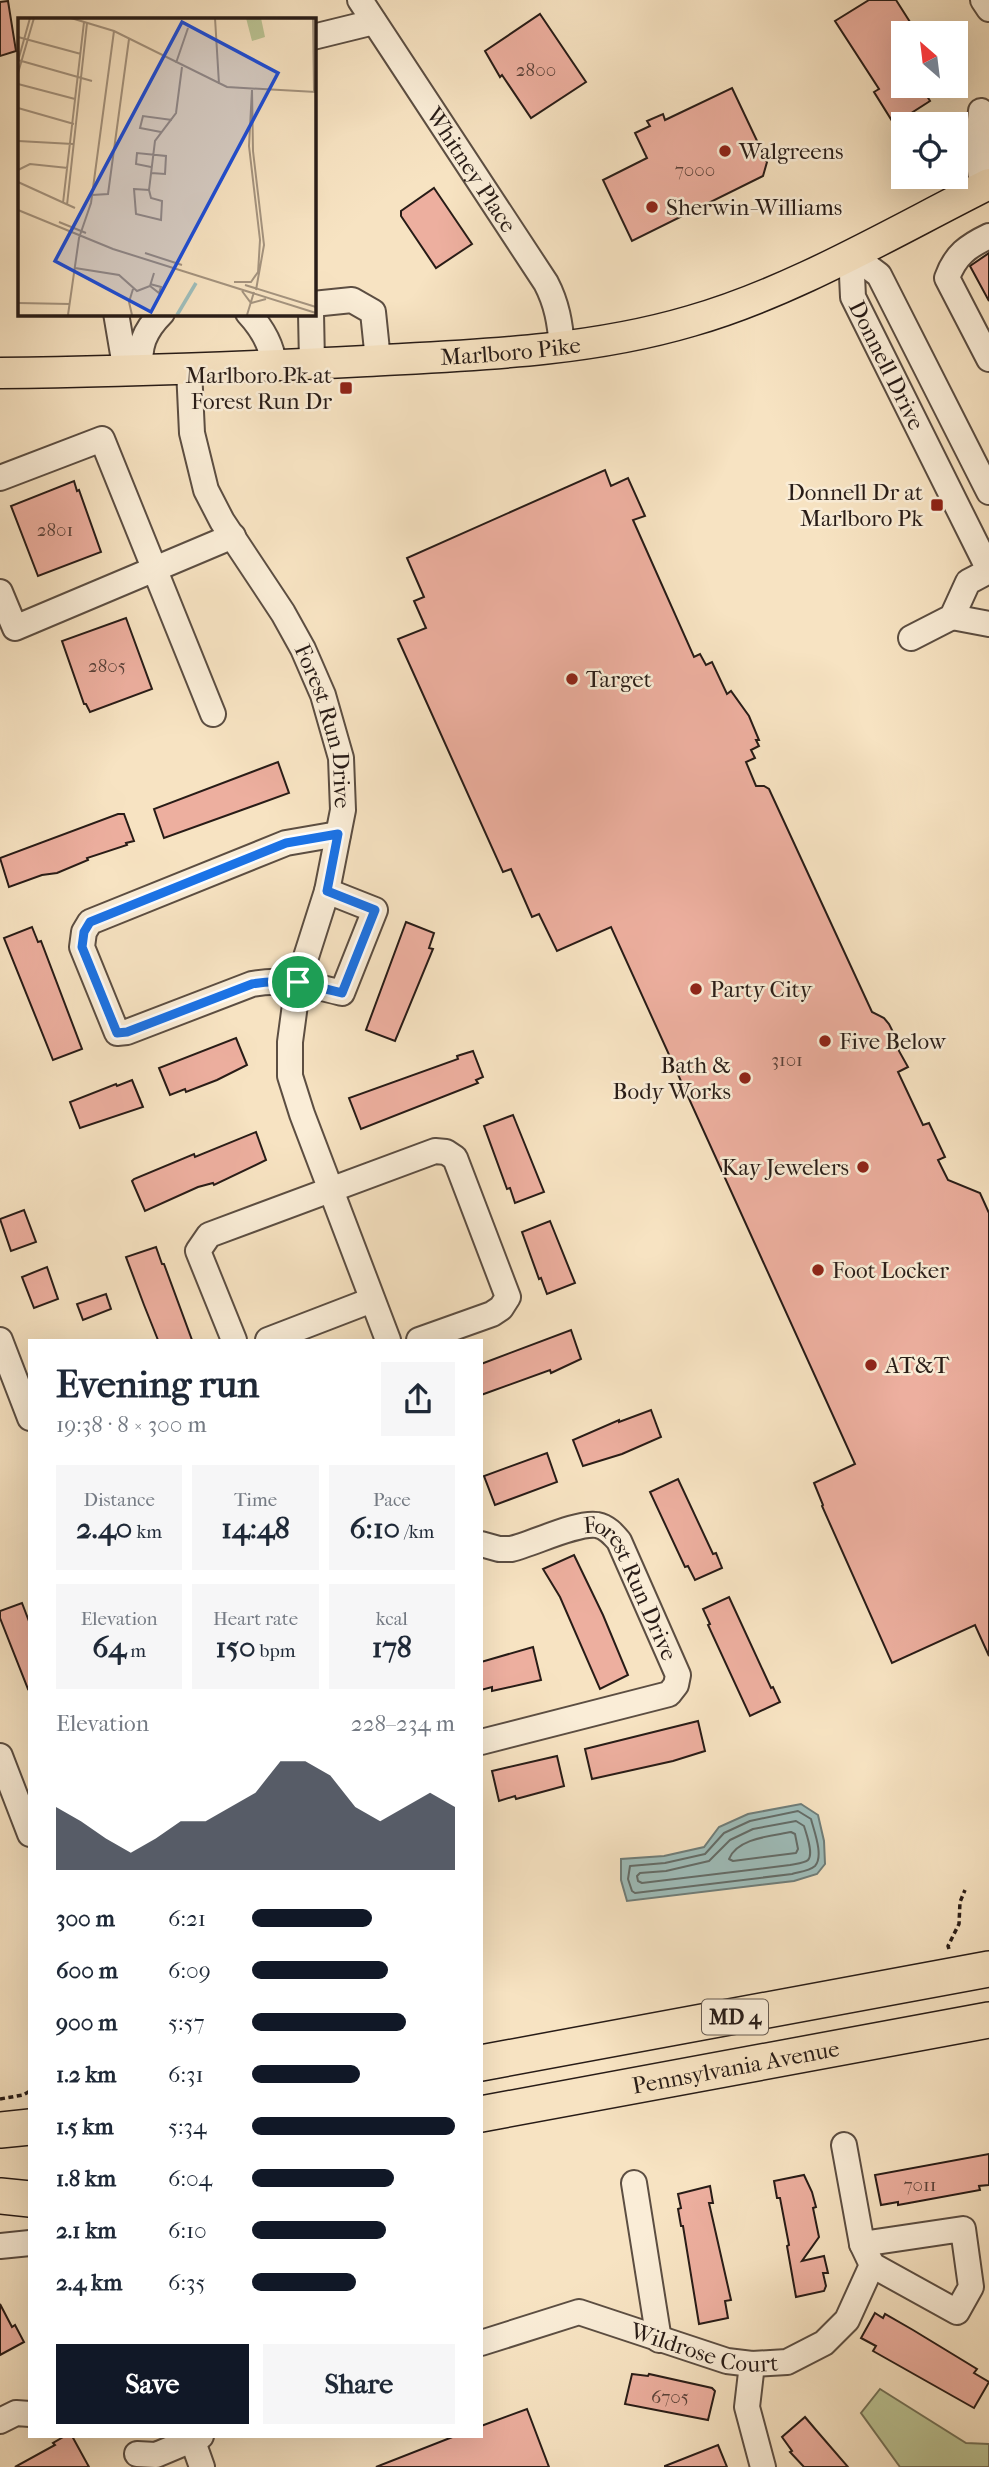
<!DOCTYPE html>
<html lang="en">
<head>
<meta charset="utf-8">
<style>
	body { margin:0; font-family:"IM FELL French Canon",serif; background:#f6f6f7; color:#1f2937; height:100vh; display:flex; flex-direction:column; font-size:26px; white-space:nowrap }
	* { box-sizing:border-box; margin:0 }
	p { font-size:23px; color:#747a83 }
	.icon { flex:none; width:38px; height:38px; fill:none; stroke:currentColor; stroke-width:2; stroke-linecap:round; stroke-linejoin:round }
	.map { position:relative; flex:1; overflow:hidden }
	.drawer { position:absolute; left:28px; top:1339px; width:455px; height:1099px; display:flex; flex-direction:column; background:#fff; border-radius:0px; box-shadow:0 7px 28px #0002 }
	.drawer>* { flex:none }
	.needle { width:46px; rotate:332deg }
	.fabs { position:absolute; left:891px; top:21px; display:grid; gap:14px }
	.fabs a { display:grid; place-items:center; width:77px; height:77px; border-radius:0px; background:#fff; box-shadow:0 7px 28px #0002; font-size:35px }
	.pin { position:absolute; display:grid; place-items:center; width:60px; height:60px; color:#fff; margin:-30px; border:4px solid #fff; border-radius:50%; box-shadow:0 2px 7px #0007 }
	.round { display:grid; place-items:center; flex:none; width:74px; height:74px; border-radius:0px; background:#f6f6f7 }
	.headline { display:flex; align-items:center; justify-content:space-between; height:119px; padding:0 28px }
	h1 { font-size:38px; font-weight:700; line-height:52px }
	.stats { display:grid; grid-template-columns:repeat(3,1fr); gap:10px; height:119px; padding:7px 28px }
	.stats div { display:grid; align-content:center; border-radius:0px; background:#f6f6f7; text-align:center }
	.stats b { font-size:30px; font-weight:700 }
	.stats small { font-size:19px; font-weight:400 }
	.stats p { font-size:19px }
	.chart { height:196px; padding:14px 28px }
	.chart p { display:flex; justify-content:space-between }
	.chart svg { width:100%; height:126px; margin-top:7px; fill:#111827; opacity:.7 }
	.action { display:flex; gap:14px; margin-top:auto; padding:14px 28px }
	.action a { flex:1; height:80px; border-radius:0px; background:#111827; color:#fff; font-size:28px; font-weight:700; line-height:80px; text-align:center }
	.action a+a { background:#f6f6f7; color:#1f2937 }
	ul { padding:0 28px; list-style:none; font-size:23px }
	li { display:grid; grid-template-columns:112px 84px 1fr; align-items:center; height:52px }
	li i { height:18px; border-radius:9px; background:#111827 }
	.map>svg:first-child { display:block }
</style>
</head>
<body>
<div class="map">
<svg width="989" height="2467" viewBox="0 0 989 2467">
	<rect width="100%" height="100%" fill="#f7e3c2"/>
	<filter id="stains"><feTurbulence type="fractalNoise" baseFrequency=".00286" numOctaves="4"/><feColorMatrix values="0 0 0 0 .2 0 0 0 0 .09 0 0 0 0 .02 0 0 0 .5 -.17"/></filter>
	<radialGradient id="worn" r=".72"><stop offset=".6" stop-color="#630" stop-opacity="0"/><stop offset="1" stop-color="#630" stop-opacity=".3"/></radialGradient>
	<!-- green -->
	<polygon fill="#bbc494" stroke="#727056" stroke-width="2" points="880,2389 966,2443 989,2444 989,2467 900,2467 861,2413"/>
	<!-- water -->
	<polygon fill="#9ebdba" stroke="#6f7d79" stroke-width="2" points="801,1804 818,1815 824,1841 825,1864 817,1874 794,1881 627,1901 621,1880 621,1859 664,1856 704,1847 719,1827 748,1814"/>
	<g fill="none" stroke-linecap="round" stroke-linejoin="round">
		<!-- shore -->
		<g stroke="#636c68" stroke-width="2">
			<path d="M798,1811L811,1819C814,1831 824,1856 815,1866C809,1871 799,1872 792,1874L635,1893L632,1891L628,1879L630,1866L665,1863L705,1854L724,1833L750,1821Z"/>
			<path d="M796,1821L804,1826C806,1833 814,1854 808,1860C805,1863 794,1864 790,1865L642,1883L638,1881L637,1876L640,1873L666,1871L709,1861L730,1840L753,1829Z"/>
			<path d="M791,1832L795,1834L798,1849L796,1853L733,1861L729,1859C737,1838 772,1836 791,1832Z"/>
		</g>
	</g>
	<!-- building -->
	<g fill="#edaf9f" stroke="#281c17" stroke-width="2">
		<polygon points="869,0 896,0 917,33 903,33 903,86 942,86 927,96 930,101 894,124 874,92 879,89 835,21"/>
		<polygon points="8,1 16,51 0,56 0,2"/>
		<polygon points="540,14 586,82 531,118 502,75 500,77 485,51"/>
		<polygon points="732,88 767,162 763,176 632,241 603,180 647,158 635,133 650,126 647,121 663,114 665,120"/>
		<polygon points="434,188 472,244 436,268 401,216 401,211"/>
		<polygon points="989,253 989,301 970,266"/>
		<polygon points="605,470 611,486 628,478 645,516 633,520 694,657 700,654 706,665 712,662 727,694 731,691 749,716 759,740 756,740 759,746 751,750 755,758 746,762 756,786 764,786 769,789 872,1012 884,1018 889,1024 897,1040 899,1051 908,1067 898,1072 923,1125 929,1123 945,1157 938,1160 948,1180 980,1193 989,1213 989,1656 975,1625 892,1663 822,1506 823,1505 814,1483 855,1464 611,927 557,951 539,914 532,917 511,869 503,872 398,639 426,628 414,601 424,597 407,558"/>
		<polygon points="74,481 77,491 79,490 101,552 38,576 11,506"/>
		<polygon points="126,618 152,689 90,712 86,704 84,704 62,641"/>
		<polygon points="278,762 289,793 164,838 154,809"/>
		<polygon points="118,814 124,814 134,841 126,843 127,845 87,858 88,860 57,873 42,875 9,887 0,858"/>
		<polygon points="406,922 434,933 429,948 433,949 395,1041 366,1030"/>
		<polygon points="32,927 38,942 41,941 82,1049 53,1060 4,938"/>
		<polygon points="236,1038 247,1065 217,1080 186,1092 185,1089 170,1095 159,1068"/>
		<polygon points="473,1051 483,1077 476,1080 478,1083 361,1129 349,1098 458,1059 457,1056"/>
		<polygon points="132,1080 143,1107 80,1128 70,1102 116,1084 117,1086"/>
		<polygon points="513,1115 544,1192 515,1203 510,1188 507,1189 484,1126"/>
		<polygon points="256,1132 266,1160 214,1185 213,1183 198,1187 145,1211 132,1181 134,1179 194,1154 195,1157"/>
		<polygon points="24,1210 36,1242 11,1251 0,1219"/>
		<polygon points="550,1221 575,1283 547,1294 541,1278 539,1279 522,1232"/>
		<polygon points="156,1247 162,1264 164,1264 192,1340 158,1340 144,1305 126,1257"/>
		<polygon points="47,1267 58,1299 34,1308 22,1277"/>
		<polygon points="106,1294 111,1309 83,1320 77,1304"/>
		<polygon points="571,1330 581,1359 551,1373 550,1370 481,1395 481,1364"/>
		<polygon points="651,1410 661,1437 622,1454 583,1466 573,1440 619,1420 619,1422"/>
		<polygon points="547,1453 557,1482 495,1505 484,1476"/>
		<polygon points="678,1479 713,1554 716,1553 722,1568 695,1580 688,1566 685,1567 650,1492"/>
		<polygon points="574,1555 603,1615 628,1675 600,1689 560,1597 543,1569"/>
		<polygon points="729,1597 771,1688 773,1687 780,1702 750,1716 708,1625 710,1624 703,1609"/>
		<polygon points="22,1603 30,1624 30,1688 28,1689 0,1618 0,1611"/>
		<polygon points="533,1647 541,1680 492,1691 492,1687 481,1690 481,1662"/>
		<polygon points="698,1721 705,1751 673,1761 592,1779 585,1749"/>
		<polygon points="557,1756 564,1786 516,1799 515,1796 499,1801 492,1771"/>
		<polygon points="989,2154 989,2185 979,2186 980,2190 898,2205 898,2202 881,2205 875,2175"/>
		<polygon points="804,2175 812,2192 816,2207 813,2208 819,2237 802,2261 824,2256 828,2273 823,2273 826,2286 824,2291 796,2297 787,2246 789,2245 780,2198 777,2198 774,2181"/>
		<polygon points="710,2186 713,2203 709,2203 731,2300 725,2301 728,2318 699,2324 683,2226 681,2226 678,2209 681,2208 678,2194"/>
		<polygon points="0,2304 12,2327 15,2325 24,2342 0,2355"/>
		<polygon points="875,2313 883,2318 885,2314 913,2330 977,2369 974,2373 989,2382 974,2408 873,2351 876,2346 861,2338"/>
		<polygon points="632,2374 648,2376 649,2374 712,2388 715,2391 708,2420 625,2404"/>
		<polygon points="527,2409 549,2467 376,2467 455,2436 481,2436 481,2426"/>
		<polygon points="805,2417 816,2430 848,2467 804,2467 790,2452 792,2451 782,2437"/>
		<polygon points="65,2436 72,2436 89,2467 15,2467 55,2445 53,2443"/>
		<polygon points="718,2445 727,2467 665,2467 665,2466"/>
	</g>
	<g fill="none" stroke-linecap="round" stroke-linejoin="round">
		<defs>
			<g id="minor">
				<path id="s1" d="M360,0L546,283C557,304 560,323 562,347"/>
				<polyline points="983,0 989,9"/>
				<polyline points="313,37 374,22"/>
				<polyline points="981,111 977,146 982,187"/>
				<path d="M989,236C968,246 955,255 947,278L989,359"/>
				<path id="s2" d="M851,254L853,297L989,570"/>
				<polyline points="851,254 879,275 989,492"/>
				<polyline points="313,304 352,300 373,312 378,360"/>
				<polyline points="116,313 126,372"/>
				<path d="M248,313C262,328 272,345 274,365"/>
				<polyline points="311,313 312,363"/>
				<path id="s3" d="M189,369L192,433L206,490L222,521L283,613L303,649L323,695L341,758L343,810L327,891L298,982L290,1042V1076L302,1114L388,1340"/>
				<path d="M141,371C138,347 144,331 162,313"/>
				<polyline points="0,478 102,439 213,714"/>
				<polyline points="0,592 15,628 233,536"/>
				<polyline points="952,617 989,624"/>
				<polyline points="911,638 952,617 968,582 989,571"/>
				<path d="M327,891L375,910L342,993C311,985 284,978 252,984L127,1032L117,1033L82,947L84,932L90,922L286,843L338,834"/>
				<polyline points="0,1340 30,1418"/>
				<polyline points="234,1340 198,1251 209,1235 435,1151 446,1152 455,1158 508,1297 501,1308 492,1314 419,1340"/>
				<polyline points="268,1340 372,1300"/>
				<path id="s4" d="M481,1544L499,1549H511C533,1544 576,1522 597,1525C607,1527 613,1534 619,1541L678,1675L676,1685L669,1694L481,1742"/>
				<polyline points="0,1756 30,1834"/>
				<polyline points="634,2183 659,2340"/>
				<polyline points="862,2244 963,2229 971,2287 957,2312 872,2265"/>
				<polyline points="0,2246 30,2243"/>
				<path id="s5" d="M481,2343L579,2312L727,2361L752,2364L787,2362L824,2343L847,2320L872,2265L862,2244L844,2145"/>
				<polyline points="752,2364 747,2407 763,2467"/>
				<polyline points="0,2421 16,2413 30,2414"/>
				<polyline points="191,2436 202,2467"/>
				<polyline points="137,2454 156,2455 201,2436"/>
			</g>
			<g id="major">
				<path id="s6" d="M0,373C122,372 244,367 366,361C474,355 586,352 691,321C793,292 895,231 989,184"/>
			</g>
			<g id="highway">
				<polyline points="481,2063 989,1969"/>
				<path id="s7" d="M481,2114L989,2020"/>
				<polyline points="0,2130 30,2127"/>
				<polyline points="0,2196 30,2199"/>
			</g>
		</defs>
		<!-- minor casing -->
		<use href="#minor" stroke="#5c4e42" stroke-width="28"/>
		<!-- major casing -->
		<use href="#major" stroke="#281c17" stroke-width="33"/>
		<!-- highway casing -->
		<use href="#highway" stroke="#281c17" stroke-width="38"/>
		<!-- path -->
		<g stroke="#281c17" stroke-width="3.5" stroke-dasharray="5 3.5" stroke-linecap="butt">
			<polyline points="949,1949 948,1946 959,1924 960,1902 965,1890"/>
			<polyline points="0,2099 23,2095 30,2091"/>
		</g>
		<!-- minor -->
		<use href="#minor" stroke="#faedd7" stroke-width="24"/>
		<!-- major -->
		<use href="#major" stroke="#f7e3c2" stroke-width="30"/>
		<!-- highway -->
		<use href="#highway" stroke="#f7e3c2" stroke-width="35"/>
	</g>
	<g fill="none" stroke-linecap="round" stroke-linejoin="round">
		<defs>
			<path id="route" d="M338,834L327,891L375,910L342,993C311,985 284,978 252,984L127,1032L117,1033L82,947L84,932L90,922L286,843Z"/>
		</defs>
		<!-- route casing -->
		<use href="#route" stroke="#fff" stroke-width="14"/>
		<!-- route -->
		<use href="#route" stroke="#1a73e8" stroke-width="9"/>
	</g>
	<!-- markers -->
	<g fill="#8f2418" stroke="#faedd7" stroke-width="2.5">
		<circle cx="725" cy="151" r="7"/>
		<circle cx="652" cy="207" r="7"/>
		<rect x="339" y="381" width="14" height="14" rx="3.5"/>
		<rect x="930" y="498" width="14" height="14" rx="3.5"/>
		<circle cx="572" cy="679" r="7"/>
		<circle cx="696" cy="989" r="7"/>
		<circle cx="825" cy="1041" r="7"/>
		<circle cx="745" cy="1078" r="7"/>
		<circle cx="863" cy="1167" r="7"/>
		<circle cx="818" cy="1270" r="7"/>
		<circle cx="871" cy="1365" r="7"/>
	</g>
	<g text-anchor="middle" stroke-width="5" stroke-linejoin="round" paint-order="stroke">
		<!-- number labels -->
		<g font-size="19" fill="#594139">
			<text x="536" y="76">2800</text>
			<text x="695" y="176">7000</text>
			<text x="55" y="536">2801</text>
			<text x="107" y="672">2805</text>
			<text x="787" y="1066">3101</text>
			<text x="920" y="2191">7011</text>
			<text x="670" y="2403">6705</text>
		</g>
		<!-- shield labels -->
		<rect fill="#faedd7" stroke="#675b51" stroke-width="2" x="702" y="1999.5" width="66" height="35" rx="5"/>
		<g font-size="21" font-weight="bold" fill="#281c17">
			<text x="735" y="2024">MD 4</text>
		</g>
		<!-- poi labels -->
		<g font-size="23" fill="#281c17" stroke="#faedd7" text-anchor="start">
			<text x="739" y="159">Walgreens</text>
			<text x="666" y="215">Sherwin-Williams</text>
			<text x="332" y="383" text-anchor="end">Marlboro Pk at<tspan x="332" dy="26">Forest Run Dr</tspan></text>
			<text x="923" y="500" text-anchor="end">Donnell Dr at<tspan x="923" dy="26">Marlboro Pk</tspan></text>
			<text x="586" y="687">Target</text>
			<text x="710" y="997">Party City</text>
			<text x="839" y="1049">Five Below</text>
			<text x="731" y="1073" text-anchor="end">Bath &amp;<tspan x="731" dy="26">Body Works</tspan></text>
			<text x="849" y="1175" text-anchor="end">Kay Jewelers</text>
			<text x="832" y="1278">Foot Locker</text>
			<text x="885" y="1373">AT&amp;T</text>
		</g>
		<!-- street labels -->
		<g font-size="23" fill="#281c17" stroke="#faedd7">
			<text dy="8" stroke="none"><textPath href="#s1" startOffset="203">Whitney Place</textPath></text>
			<text dy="8" stroke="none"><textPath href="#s6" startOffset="511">Marlboro Pike</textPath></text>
			<text dy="8" stroke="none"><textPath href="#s2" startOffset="119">Donnell Drive</textPath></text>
			<text dy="8" stroke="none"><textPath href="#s3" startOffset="390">Forest Run Drive</textPath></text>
			<text dy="8" stroke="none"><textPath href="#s4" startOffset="192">Forest Run Drive</textPath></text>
			<text dy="8" stroke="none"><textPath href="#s7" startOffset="259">Pennsylvania Avenue</textPath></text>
			<text dy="8" stroke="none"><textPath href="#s5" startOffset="234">Wildrose Court</textPath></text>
		</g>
	</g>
	<!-- overview -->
	<g transform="translate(18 18)">
		<rect width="298" height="298" fill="#f7e3c2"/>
		<path d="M228,0H243L247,19L234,23Z" fill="#bbc494"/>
		<path fill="none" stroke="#9ebdba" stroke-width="3.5" d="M159,297L178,265"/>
		<path fill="none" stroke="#a4937e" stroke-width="2" d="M53,0L96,13L209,69L298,74M197,0L201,66M295,0L296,74M0,19L63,36M0,42L74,63M0,43L12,0M158,45L170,10M0,55L16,0M0,66L57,81M234,72L231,128L242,222L240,255M234,73L235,133L246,227L238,272M0,90L56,106M143,114L122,110L125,98L154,102M0,123L55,126M0,152L12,146L50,150M133,155L147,156L148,138L119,135L118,146L133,149M0,164L57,190M116,171L131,172L133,180L144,183L143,202L118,196ZM131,172L137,123L158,95L164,49M74,177L90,176L111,21M45,185L66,4M49,187L69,5M0,192L95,231L298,295M41,204L68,215M127,235L164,247M57,250L101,257L119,273L132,268L136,255M216,264H233L240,254M227,267L298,289M132,268L141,275L143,269L132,266M224,273L233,285L248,281M0,285L52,286M50,297L61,220L73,185L96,13M114,297L111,284L115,271M229,297L236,274"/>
		<path fill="#1d4ed8" fill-opacity="0.15" stroke="#1d4ed8" stroke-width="3.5" d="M164,4L260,55L133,294L37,243Z"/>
		<rect width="298" height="298" fill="none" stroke="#281c17" stroke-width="3.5"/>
	</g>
	<rect width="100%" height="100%" filter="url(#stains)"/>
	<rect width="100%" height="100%" fill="url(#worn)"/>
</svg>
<div class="fabs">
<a><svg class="needle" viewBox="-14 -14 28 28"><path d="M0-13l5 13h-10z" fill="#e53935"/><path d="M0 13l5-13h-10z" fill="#747a83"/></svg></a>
<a><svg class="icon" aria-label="locate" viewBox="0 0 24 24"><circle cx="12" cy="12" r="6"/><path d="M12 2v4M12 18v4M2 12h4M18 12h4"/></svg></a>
</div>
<div class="pin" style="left:298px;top:982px;background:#1e9e55"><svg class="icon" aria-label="arrive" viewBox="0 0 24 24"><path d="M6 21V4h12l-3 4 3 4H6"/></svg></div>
<section class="drawer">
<div class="headline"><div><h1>Evening run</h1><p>19:38 · 8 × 300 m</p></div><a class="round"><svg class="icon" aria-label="share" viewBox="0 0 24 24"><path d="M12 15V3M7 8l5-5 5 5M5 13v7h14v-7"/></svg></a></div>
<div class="stats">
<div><p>Distance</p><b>2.40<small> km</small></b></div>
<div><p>Time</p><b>14:48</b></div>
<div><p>Pace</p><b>6:10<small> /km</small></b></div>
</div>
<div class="stats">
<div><p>Elevation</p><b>64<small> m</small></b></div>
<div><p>Heart rate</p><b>150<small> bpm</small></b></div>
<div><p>kcal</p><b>178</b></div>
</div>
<div class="chart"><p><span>Elevation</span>228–234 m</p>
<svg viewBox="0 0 160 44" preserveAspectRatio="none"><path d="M0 44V22L10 27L20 33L30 38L40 33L50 27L60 27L70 22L80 17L90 6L100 6L110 11L120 22L130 27L140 22L150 17L160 22V44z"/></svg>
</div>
<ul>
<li><b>300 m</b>6:21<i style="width:59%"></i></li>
<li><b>600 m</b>6:09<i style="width:67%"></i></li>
<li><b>900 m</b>5:57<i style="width:76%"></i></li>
<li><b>1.2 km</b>6:31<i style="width:53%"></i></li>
<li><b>1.5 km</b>5:34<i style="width:100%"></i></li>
<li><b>1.8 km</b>6:04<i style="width:70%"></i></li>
<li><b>2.1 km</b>6:10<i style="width:66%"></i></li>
<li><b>2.4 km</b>6:35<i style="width:51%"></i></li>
</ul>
<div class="action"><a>Save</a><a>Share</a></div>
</section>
</div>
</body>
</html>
